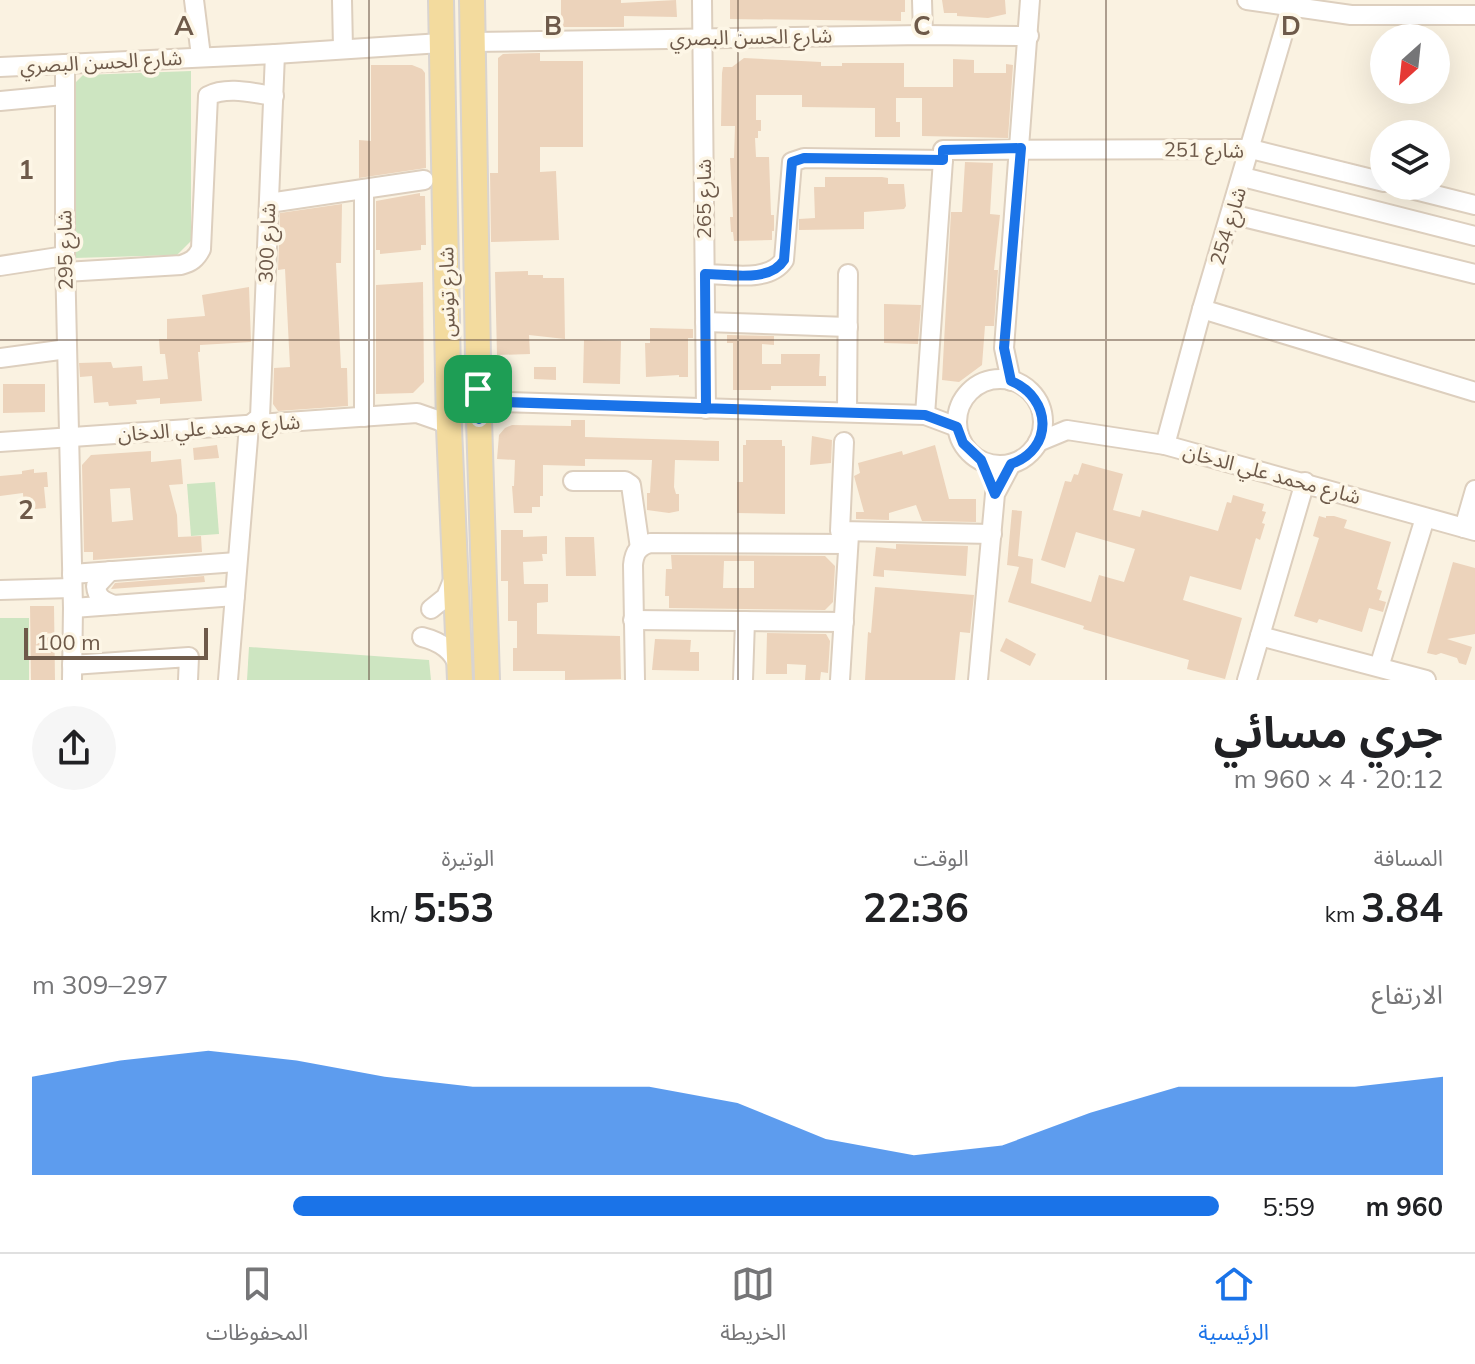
<!DOCTYPE html>
<html lang="ar">
<head>
<meta charset="utf-8">
<style>
	body { margin:0; font-family:Mulish,"Noto Sans Arabic",sans-serif; background:#f6f6f6; color:#202124; direction:rtl; height:100vh; display:flex; flex-direction:column; font-size:30px; white-space:nowrap }
	* { box-sizing:border-box; margin:0 }
	p { font-size:26px; color:#757577 }
	.icon { flex:none; width:44px; height:44px; fill:none; stroke:currentColor; stroke-width:2; stroke-linecap:round; stroke-linejoin:round }
	.map { position:relative; height:680px; overflow:hidden; direction:ltr }
	.drawer { display:flex; flex-direction:column; background:#fff; flex:1 }
	.drawer>* { flex:none }
	.needle { width:52px; rotate:207deg }
	.controls { position:absolute; left:1370px; top:24px; display:grid; gap:16px }
	.controls a { display:grid; place-items:center; width:80px; height:80px; border-radius:50%; background:#fff; box-shadow:0 8px 32px #0002; font-size:40px }
	.scale { position:absolute; left:24px; bottom:20px; width:184px; box-sizing:border-box; padding-left:8px; border:4px solid #6e5a4a; border-top:0; font-size:22px; line-height:28px; white-space:nowrap; color:#6e5a4a; -webkit-text-stroke:6px #fdf6e6; paint-order:stroke }
	.pin { position:absolute; display:grid; place-items:center; width:68px; height:68px; color:#fff; margin:-34px; border-radius:16px; box-shadow:0 4px 12px #0006 }
	.round { display:grid; place-items:center; flex:none; width:84px; height:84px; border-radius:42px; background:#f6f6f6 }
	.head { display:flex; align-items:center; justify-content:space-between; height:136px; padding:0 32px }
	h1 { font-size:44px; font-weight:700; line-height:60px }
	.metrics { display:grid; grid-template-columns:repeat(3,1fr); gap:12px; height:136px; padding:8px 32px }
	.metrics div { display:grid; align-content:center }
	.metrics b { font-size:40px; font-weight:700 }
	.metrics small { font-size:22px; font-weight:400 }
	.metrics p { font-size:22px }
	.chart { height:224px; padding:16px 32px }
	.chart p { display:flex; justify-content:space-between }
	.chart svg { width:100%; height:144px; margin-top:8px; fill:#1a73e8; opacity:.7 }
	ul { padding:0 32px; list-style:none; font-size:26px }
	li { display:grid; grid-template-columns:128px 96px 1fr; align-items:center; height:60px }
	li i { height:20px; border-radius:10px; background:#1a73e8 }
	.tabs { display:flex; justify-content:space-around; align-items:center; height:112px; border-top:2px solid #e0e0e0; background:#fff; font-size:22px; color:#757577 }
	.tabs a { display:grid; justify-items:center; gap:4px }
	.tabs .selected { color:#1a73e8 }
	.map>svg:first-child { display:block }
</style>
</head>
<body>
<div class="map">
<svg width="1475" height="680" viewBox="0 0 1475 680">
	<rect width="100%" height="100%" fill="#faf2e1"/>
	<!-- green -->
	<g fill="#cde5c1">
		<polygon points="191,71 191,241 177,255 74,258 74,84 83,75"/>
		<polygon points="215,482 219,534 191,536 187,484"/>
		<rect x="0" y="618" width="29" height="62"/>
		<polygon points="249,647 429,660 431,680 247,680"/>
	</g>
	<!-- building -->
	<g fill="#ecd3bb" fill-rule="evenodd">
		<polygon points="561,0 621,0 621,3 676,0 677,17 624,16 624,27 558,27 557,16 561,16"/>
		<polygon points="730,0 905,0 905,12 901,12 901,21 730,19"/>
		<polygon points="942,0 1005,0 1006,14 988,18 957,16 957,13 944,13"/>
		<polygon points="540,53 540,61 583,61 583,147 540,147 540,172 556,171 559,240 491,242 490,173 498,173 498,58 503,54"/>
		<polygon points="744,58 821,62 821,66 842,66 842,63 904,63 904,87 953,87 953,59 974,60 974,73 1006,73 1006,64 1013,65 1008,138 922,136 922,98 896,98 896,122 900,122 900,137 875,137 875,108 802,107 802,95 756,95 756,120 761,120 761,131 758,131 758,138 755,138 756,157 769,157 771,215 774,215 774,231 772,231 772,240 734,241 733,232 731,232 730,217 733,217 730,158 734,158 735,126 721,126 722,73 723,67 732,67"/>
		<polygon points="371,65 412,65 422,69 425,73 426,168 359,178 359,140 371,141"/>
		<polygon points="965,162 993,163 990,214 1000,215 994,270 998,270 994,326 985,326 982,365 959,382 942,380 951,212 962,212"/>
		<polygon points="825,177 882,177 888,178 888,184 904,184 906,206 904,209 864,212 864,229 799,230 799,219 815,218 814,187 825,187"/>
		<polygon points="420,193 420,196 425,196 426,245 421,245 421,250 380,254 380,250 376,250 376,201"/>
		<polygon points="342,204 341,263 336,263 341,368 347,368 348,406 278,411 273,404 274,368 290,367 285,269 278,270 280,213"/>
		<polygon points="528,271 528,275 543,275 543,278 564,278 565,339 529,335 530,354 497,355 495,272"/>
		<polygon points="423,282 424,382 413,393 376,394 376,285"/>
		<polygon points="249,287 251,342 200,345 200,352 198,352 202,401 160,404 160,398 136,400 137,404 109,406 108,402 94,403 92,376 80,377 79,363 111,362 113,368 142,366 143,381 168,379 165,354 160,354 159,339 167,339 167,319 205,316 202,295"/>
		<polygon points="884,304 921,305 918,344 884,343"/>
		<polygon points="650,328 693,329 693,338 688,338 688,377 679,377 679,375 646,377 645,343 650,343"/>
		<polygon points="727,335 774,336 774,345 762,344 762,364 781,364 781,354 820,354 819,376 826,376 826,386 771,386 771,390 733,390 733,343 727,343"/>
		<polygon points="584,340 621,341 620,384 583,383"/>
		<polygon points="534,367 556,367 556,380 534,379"/>
		<polygon points="3,384 45,384 45,412 3,413"/>
		<polygon points="571,420 585,420 585,437 719,441 719,461 675,460 674,487 676,494 679,494 679,511 669,513 647,510 647,493 650,493 652,460 585,459 585,466 543,465 543,496 540,496 540,507 532,507 532,513 514,513 512,486 514,486 515,460 497,459 499,435 505,428 512,425 571,426"/>
		<polygon points="812,436 832,440 831,463 810,465"/>
		<polygon points="746,440 782,440 782,446 785,446 785,514 737,513 737,482 743,482 743,445 746,445"/>
		<polygon points="217,445 219,458 194,460 193,448"/>
		<polygon points="935,445 949,499 976,499 976,522 922,521 916,505 889,513 889,520 856,519 856,512 864,512 854,476 860,473 858,463 902,451 903,455"/>
		<path d="M151,451V462L181,459L183,484L169,485L177,515L178,537L201,536L202,552L93,560V552H84L82,465L91,455ZM130,488L133,520L112,522L110,489Z"/>
		<polygon points="1082,463 1123,474 1113,510 1140,517 1142,510 1218,531 1227,502 1231,503 1233,495 1264,504 1262,511 1266,512 1262,523 1265,524 1260,540 1256,538 1241,590 1190,576 1183,600 1242,618 1225,679 1187,669 1189,660 1083,629 1084,626 1008,602 1019,567 1007,565 1012,510 1022,511 1018,556 1033,559 1031,583 1091,602 1099,575 1124,582 1135,549 1076,532 1065,568 1041,560 1065,481 1071,482 1074,474 1078,475"/>
		<polygon points="34,469 34,473 47,472 48,487 44,487 46,508 24,510 23,493 0,496 0,476 22,474 22,471"/>
		<polygon points="1319,516 1326,518 1326,516 1334,516 1347,520 1344,528 1391,542 1377,589 1382,591 1379,600 1386,602 1383,612 1369,608 1362,632 1319,619 1317,623 1294,616 1319,538 1313,536"/>
		<polygon points="501,530 523,530 523,537 547,536 547,554 542,554 543,561 523,562 524,584 548,584 548,602 537,603 537,634 620,636 621,679 565,680 565,671 513,671 513,648 517,648 517,621 508,621 508,581 501,581"/>
		<polygon points="565,537 594,537 596,576 566,576"/>
		<polygon points="896,544 968,546 966,576 884,570 884,577 873,576 876,547 896,549"/>
		<path d="M671,555L825,556L835,566L833,602L825,610L669,608V596H665L666,569H672ZM724,561H754V588H723Z"/>
		<polygon points="1453,562 1475,568 1475,634 1447,639 1472,647 1466,665 1459,663 1457,658 1441,653 1436,655 1427,653"/>
		<polygon points="204,576 205,582 111,589 115,583"/>
		<polygon points="875,587 974,595 970,633 960,632 955,680 865,680 868,632 871,633"/>
		<polygon points="30,606 54,606 55,680 31,680"/>
		<polygon points="767,633 826,634 830,641 828,673 821,672 820,680 805,680 806,665 787,664 787,674 766,674"/>
		<polygon points="1006,638 1036,654 1030,666 1000,651"/>
		<polygon points="655,639 691,640 690,652 699,652 699,671 652,670"/>
	</g>
	<g fill="none" stroke-linecap="round" stroke-linejoin="round">
		<defs>
			<g id="minor">
				<polyline points="194,0 201,56"/>
				<polyline points="342,0 343,48"/>
				<polyline points="702,0 706,409"/>
				<polyline points="922,0 923,35"/>
				<polyline points="1247,0 1351,15 1475,15"/>
				<polyline points="473,42 923,35 1029,36"/>
				<polyline points="65,64 65,256 73,608 72,680"/>
				<polyline points="0,67 275,54 441,43"/>
				<polyline points="0,101 64,95"/>
				<polyline points="1243,177 1475,236"/>
				<polyline points="1399,186 1475,205"/>
				<polyline points="269,203 424,180"/>
				<polyline points="1231,214 1475,274"/>
				<polyline points="0,266 65,256"/>
				<path d="M65,272L181,265C191,262 196,259 201,249L208,96C227,86 253,93 274,96"/>
				<path d="M705,274C729,274 769,283 784,260L792,162L804,158L943,160V150L1251,149L1384,182"/>
				<polyline points="1202,309 1475,392"/>
				<polyline points="705,322 848,327"/>
				<polyline points="0,358 67,349"/>
				<circle cx="1000" cy="422" r="43"/>
				<polyline points="1011,381 1004,348 1030,0"/>
				<polyline points="478,389 504,402 925,415 957,427"/>
				<polyline points="847,411 848,274"/>
				<polyline points="925,415 943,160"/>
				<polyline points="364,417 364,189"/>
				<polyline points="0,442 417,413 440,421 449,428"/>
				<polyline points="844,442 840,531 992,534"/>
				<polyline points="1038,442 1067,430 1165,445 1475,531"/>
				<polyline points="1165,445 1202,309 1291,7"/>
				<polyline points="573,481 625,481 631,485 640,548"/>
				<polyline points="1464,528 1475,490"/>
				<path d="M110,571L96,586C97,598 103,601 114,605"/>
				<polyline points="72,574 237,562"/>
				<polyline points="0,590 72,588"/>
				<polyline points="73,608 235,596"/>
				<polyline points="431,609 446,597 454,578"/>
				<polyline points="633,620 844,622"/>
				<polyline points="1260,636 1426,680"/>
				<path d="M422,637C438,641 453,649 458,666"/>
				<polyline points="72,665 189,657 188,680"/>
				<polyline points="1379,667 1425,518"/>
				<polyline points="228,680 249,426 260,417 275,54"/>
				<path d="M635,680L633,565C634,553 639,545 651,543L848,544"/>
				<polyline points="743,680 745,621"/>
				<polyline points="840,680 849,535"/>
				<polyline points="978,680 995,494 1011,464"/>
				<polyline points="1247,680 1305,482"/>
			</g>
			<g id="major">
				<polyline points="441,0 449,428 460,680"/>
				<polyline points="472,0 479,419 487,680"/>
			</g>
		</defs>
		<!-- minor casing -->
		<use href="#minor" stroke="#ddcfbe" stroke-width="22"/>
		<!-- major casing -->
		<use href="#major" stroke="#d9d4d0" stroke-width="28"/>
		<!-- minor -->
		<use href="#minor" stroke="#fff" stroke-width="18"/>
		<!-- major -->
		<use href="#major" stroke="#f3db9e" stroke-width="24"/>
	</g>
	<g fill="none" stroke-linecap="round" stroke-linejoin="round">
		<defs>
			<path id="route" d="M478,389L504,402L925,415L957,427L963,443L981,460L995,494L1011,464C1054,449 1052,398 1011,381L1004,348L1021,148L943,150V160L804,158L792,162L784,260C770,283 729,274 705,274L706,409L504,402L490,408L479,419L478,389"/>
		</defs>
		<!-- route casing -->
		<use href="#route" stroke="#fff" stroke-width="16"/>
		<!-- route -->
		<use href="#route" stroke="#1a73e8" stroke-width="10"/>
	</g>
	<!-- grid -->
	<path fill="none" stroke="#6e5a4a" stroke-width="2" stroke-opacity="0.55" d="M369,0V680M738,0V680M1106,0V680M0,340H1475"/>
	<g text-anchor="middle" stroke-width="7" stroke-linejoin="round" paint-order="stroke">
		<!-- street labels -->
		<g font-size="20" fill="#6e5a4a" stroke="#fdf6e6">
			<text transform="translate(751 37) rotate(-1)" y="7">شارع الحسن البصري</text>
			<text transform="translate(101 62) rotate(-3)" y="7">شارع الحسن البصري</text>
			<text transform="translate(1204 150) rotate(1)" y="7">شارع 251</text>
			<text transform="translate(704 199) rotate(-90)" y="7">شارع 265</text>
			<text transform="translate(1228 226) rotate(-73)" y="7">شارع 254</text>
			<text transform="translate(267 243) rotate(-88)" y="7">شارع 300</text>
			<text transform="translate(65 250) rotate(-91)" y="7">شارع 295</text>
			<text transform="translate(447 292) rotate(-91)" y="7">شارع تونس</text>
			<text transform="translate(209 428) rotate(-4)" y="7">شارع محمد علي الدخان</text>
			<text transform="translate(1272 474) rotate(15)" y="7">شارع محمد علي الدخان</text>
		</g>
	</g>
	<g font-size="26" text-anchor="middle" font-weight="bold" fill="#6e5a4a" stroke="#fdf6e6" stroke-width="7" stroke-linejoin="round" paint-order="stroke">
		<text x="184" y="35">A</text>
		<text x="553" y="35">B</text>
		<text x="922" y="35">C</text>
		<text x="1291" y="35">D</text>
		<text x="26" y="179">1</text>
		<text x="26" y="519">2</text>
	</g>
</svg>
<div class="controls">
<a><svg class="needle" viewBox="-14 -14 28 28"><path d="M0-13l5 13h-10z" fill="#e53935"/><path d="M0 13l5-13h-10z" fill="#757577"/></svg></a>
<a><svg class="icon" aria-label="layers" viewBox="0 0 24 24"><path d="M12 4l9 5-9 5-9-5zM3 14l9 5 9-5"/></svg></a>
</div>
<div class="scale">100 m</div>
<div class="pin" style="left:478px;top:389px;background:#1e9e55"><svg class="icon" aria-label="arrive" viewBox="0 0 24 24"><path d="M6 21V4h12l-3 4 3 4H6"/></svg></div>
</div>
<section class="drawer">
<div class="head"><div><h1>جري مسائي</h1><p>20:12 · 4 × 960 m</p></div><a class="round"><svg class="icon" aria-label="share" viewBox="0 0 24 24"><path d="M12 15V3M7 8l5-5 5 5M5 13v7h14v-7"/></svg></a></div>
<div class="metrics">
<div><p>المسافة</p><b>3.84<small> km</small></b></div>
<div><p>الوقت</p><b>22:36</b></div>
<div><p>الوتيرة</p><b>5:53<small> /km</small></b></div>
</div>
<div class="chart"><p><span>الارتفاع</span>297–309 m</p>
<svg viewBox="0 0 160 44" preserveAspectRatio="none"><path d="M0 44V14L10 9L20 6L30 9L40 14L50 17L60 17L70 17L80 22L90 33L100 38L110 35L120 25L130 17L140 17L150 17L160 14V44z"/></svg>
</div>
<ul>
<li><b>960 m</b>5:59<i style="width:78%"></i></li>
</ul>
</section>
<nav class="tabs">
<a class="selected"><svg class="icon" aria-label="home" viewBox="0 0 24 24"><path d="M3 11l9-7 9 7M6 9v11h12V9"/></svg>الرئيسية</a>
<a><svg class="icon" aria-label="map" viewBox="0 0 24 24"><path d="M3 6l6-2 6 2 6-2v14l-6 2-6-2-6 2zM9 4v14M15 6v14"/></svg>الخريطة</a>
<a><svg class="icon" aria-label="saved" viewBox="0 0 24 24"><path d="M7 4h10v16l-5-4-5 4z"/></svg>المحفوظات</a>
</nav>
</body>
</html>
